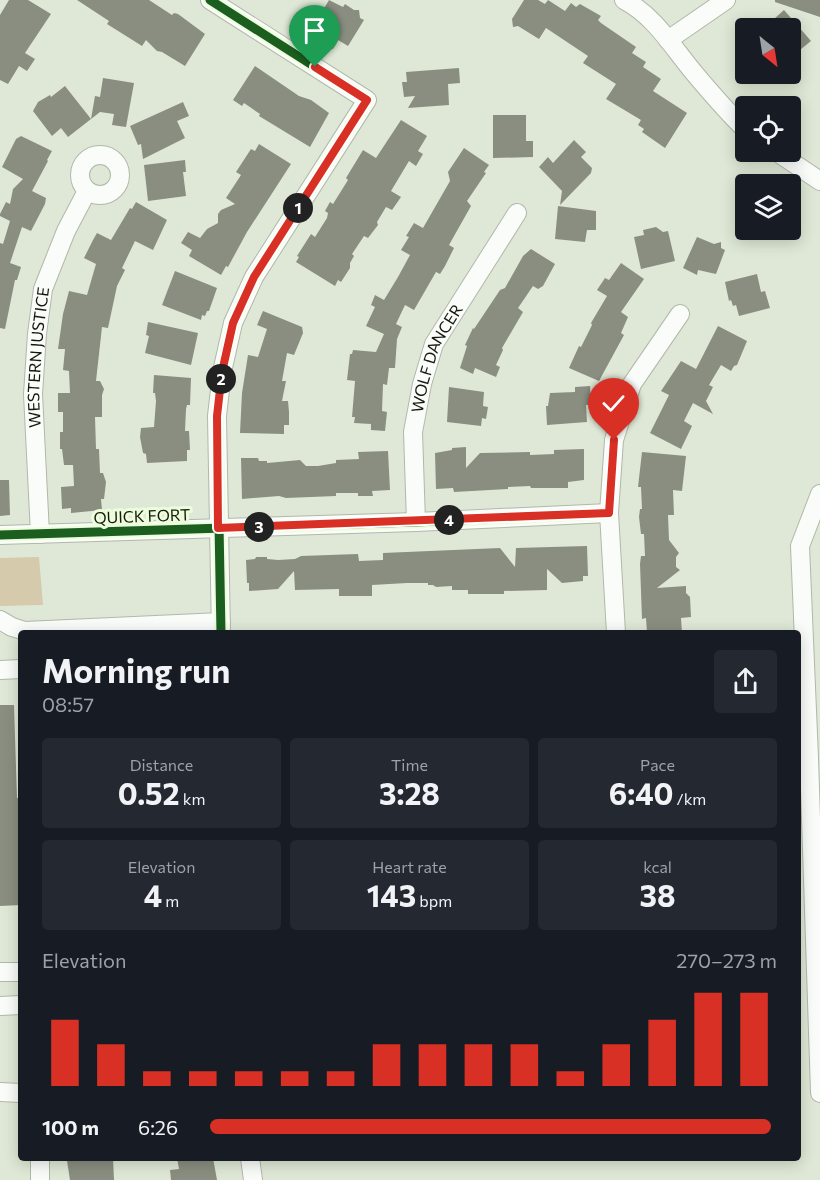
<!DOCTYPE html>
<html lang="en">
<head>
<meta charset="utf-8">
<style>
	body { margin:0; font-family:Commissioner,sans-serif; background:#242831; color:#f1f3f6; height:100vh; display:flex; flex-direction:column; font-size:22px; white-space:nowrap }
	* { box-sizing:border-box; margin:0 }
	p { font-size:20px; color:#9ea1a6 }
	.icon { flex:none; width:33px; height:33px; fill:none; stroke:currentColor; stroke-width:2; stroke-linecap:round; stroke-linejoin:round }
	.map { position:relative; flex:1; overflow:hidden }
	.drawer { position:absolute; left:18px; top:630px; width:783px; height:531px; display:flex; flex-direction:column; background:#171b24; border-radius:6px; box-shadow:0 3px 15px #0003 }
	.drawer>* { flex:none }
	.needle { width:39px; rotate:150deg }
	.controls { position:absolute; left:735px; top:18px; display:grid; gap:12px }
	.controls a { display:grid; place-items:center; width:66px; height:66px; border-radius:6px; background:#171b24; box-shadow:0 3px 15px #0003; font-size:30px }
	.pin { position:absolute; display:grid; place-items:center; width:51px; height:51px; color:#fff; margin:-62px -26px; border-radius:50% 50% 50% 0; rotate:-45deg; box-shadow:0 0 6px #0007 }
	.pin .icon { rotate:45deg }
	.km { position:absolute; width:30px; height:30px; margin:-15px; border-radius:50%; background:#222; color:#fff; font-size:16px; line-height:30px; text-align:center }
	.round { display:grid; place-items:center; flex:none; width:63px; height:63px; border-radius:6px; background:#242831 }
	.head { display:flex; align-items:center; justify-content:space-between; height:102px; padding:0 24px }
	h1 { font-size:33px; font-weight:700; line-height:45px }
	.metrics { display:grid; grid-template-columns:repeat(3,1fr); gap:9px; height:102px; padding:6px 24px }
	.metrics div { display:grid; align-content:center; border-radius:6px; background:#242831; text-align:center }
	.metrics b { font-size:30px; font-weight:700 }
	.metrics small { font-size:16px; font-weight:400 }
	.metrics p { font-size:16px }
	.chart { height:168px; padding:12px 24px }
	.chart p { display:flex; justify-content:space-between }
	.chart svg { width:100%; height:108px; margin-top:6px; stroke:#d93025; stroke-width:6 }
	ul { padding:0 24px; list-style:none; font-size:20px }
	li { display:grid; grid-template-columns:96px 72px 1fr; align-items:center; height:45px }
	li i { height:15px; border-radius:8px; background:#d93025 }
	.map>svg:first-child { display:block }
</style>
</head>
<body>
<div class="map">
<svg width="820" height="1180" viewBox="0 0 820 1180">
	<rect width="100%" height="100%" fill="#dfe8d6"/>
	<!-- green -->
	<polygon fill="#d5caac" points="39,557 43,605 0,606 0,558"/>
	<!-- building -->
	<g fill="#8a8e80">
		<polygon points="9,0 28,0 51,14 25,53 35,59 27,71 19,66 8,84 0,80 0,15"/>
		<polygon points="77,0 149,0 172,15 174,13 178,14 205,34 185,66 162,52 157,51 146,40 142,46 107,24 109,21"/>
		<polygon points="329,0 343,7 345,4 354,10 359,10 360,18 364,20 348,46 338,40 333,49 309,34"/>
		<polygon points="524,0 538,0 545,4 548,0 565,11 571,3 576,7 580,4 601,16 598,20 601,23 636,47 632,53 646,62 643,67 661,79 653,91 687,113 665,148 642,132 644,129 638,125 641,120 606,99 616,84 583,63 588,56 546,28 539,39 518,26 513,27 512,19"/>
		<polygon points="775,0 820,0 820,17 775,2"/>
		<polygon points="784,10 811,41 790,58 790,28 782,28 774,19"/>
		<polygon points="255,66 299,96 311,100 329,113 310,147 259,116 260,114 244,103 242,106 233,100"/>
		<polygon points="459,68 460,83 448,84 449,105 408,108 415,96 404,97 402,82 407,82 406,72"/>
		<polygon points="103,78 134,83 126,127 112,125 114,114 100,112 68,137 61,128 52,136 33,111 38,102 50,95 51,97 65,86 91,119 95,96 100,97"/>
		<polygon points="183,102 189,116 177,121 185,138 143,159 141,144 138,145 130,126"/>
		<polygon points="493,115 526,115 526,141 533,141 533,157 493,158"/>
		<polygon points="401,120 427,136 418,151 423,154 416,166 409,161 391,191 401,197 392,210 386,207 377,222 378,225 368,238 364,236 352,254 354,256 350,263 350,268 341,282 338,280 335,286 296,262 299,257 297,256 311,234 315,237 327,218 328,213 325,211 330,202 333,204 348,180 346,178 363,150 376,158"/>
		<polygon points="21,136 52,151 47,160 48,161 32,191 46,198 45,204 31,231 22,227 10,263 21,267 17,280 15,280 5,329 0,328 0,243 3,244 10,221 0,216 0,214 6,202 10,204 13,189 23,179 2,167 16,139"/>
		<polygon points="574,140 586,152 581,157 592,168 591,173 560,205 562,191 539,167 548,157 553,163"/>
		<polygon points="259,144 291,164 247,232 228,267 226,266 221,275 189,256 192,250 181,243 188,232 200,238 207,229 218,223 218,214 221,210 235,204 226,198 241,175 236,172 251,149 255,151"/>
		<polygon points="464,148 489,165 484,172 486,173 467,201 471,206 449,245 454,248 445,266 440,274 436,272 414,310 405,305 396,324 402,327 397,339 395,368 389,368 387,385 383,384 382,411 387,412 385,431 371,430 371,424 354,423 355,417 352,417 355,381 347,380 350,354 352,354 353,350 376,352 384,334 366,326 375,307 371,305 375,295 384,300 398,277 410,255 401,250 409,237 406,236 414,223 423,228 450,181 448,172"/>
		<polygon points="185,160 186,172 183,172 186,196 148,201 144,165"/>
		<polygon points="136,202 167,220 153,250 135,241 122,268 125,270 117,286 108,328 102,327 96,381 100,381 104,389 102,395 102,417 95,417 96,449 99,449 100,473 103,473 106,482 104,499 101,499 102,510 71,513 71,508 62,509 61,487 74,486 73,465 64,465 62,449 60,449 60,432 63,432 63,412 58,412 58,393 70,393 69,371 63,370 65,349 58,349 63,314 69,291 87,295 96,264 84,258 93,240 97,233 111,240 130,208 132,209"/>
		<polygon points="558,206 596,211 596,230 587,230 585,242 555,239"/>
		<polygon points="656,227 663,232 668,231 675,261 641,269 634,237 644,235 643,230"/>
		<polygon points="697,237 714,244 721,242 721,248 725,250 716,274 698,270 697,275 683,268"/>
		<polygon points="531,249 555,264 543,286 538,289 533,286 518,308 523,312 502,348 503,350 496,365 500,367 496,377 475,368 473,374 460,368 467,346 465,345 473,328 474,329 500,290 505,288 523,256"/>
		<polygon points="621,263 644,279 621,312 628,317 621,333 624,335 599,381 569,368 579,346 581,347 592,325 591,323 607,296 597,290 605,278 609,280"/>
		<polygon points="175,271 217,288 209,311 207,311 205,316 202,315 201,320 162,305"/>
		<polygon points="757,274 761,292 765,291 770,308 739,316 736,305 733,306 731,300 729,301 725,282"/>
		<polygon points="263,311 302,327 303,333 294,355 287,353 282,381 286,381 282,401 288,401 289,412 289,425 284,425 284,434 240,433 242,393 248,355 258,357 267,329 257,325"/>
		<polygon points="148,322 198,333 191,365 145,353 149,336 146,335"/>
		<polygon points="718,326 747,341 737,365 734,366 731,371 721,365 709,385 713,387 706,401 713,414 693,403 684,421 692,426 681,449 650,433 669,395 661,391 681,361 696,369"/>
		<polygon points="154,375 191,378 190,405 187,405 186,409 185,431 189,431 190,450 187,450 187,461 147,463 146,454 143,453 140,437 141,428 154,427 156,401 155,393 153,393"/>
		<polygon points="590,386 591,405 586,405 587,422 547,425 546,406 548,406 550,393 575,392 575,387"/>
		<polygon points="449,387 484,392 483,406 488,407 486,419 482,418 481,426 447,422"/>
		<polygon points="466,447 466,468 480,453 530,452 530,455 554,454 554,450 584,449 584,480 568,482 568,488 531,488 530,486 508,487 508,489 454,492 453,488 436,489 435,453 452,450 452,448"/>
		<polygon points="388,451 390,490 372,491 373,496 358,496 358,493 336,493 336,496 286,498 279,496 242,499 241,458 258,458 259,461 267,461 267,463 300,460 306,466 318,466 336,463 336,460 359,459 358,452"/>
		<polygon points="642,452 686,456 682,491 673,490 674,515 668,515 669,540 679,553 676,557 676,567 680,570 657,588 686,586 686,593 690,597 691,617 681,618 682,633 647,633 646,618 642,619 640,564 641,556 645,556 644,534 641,534 639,517 640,509 642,509 641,487 638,487"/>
		<polygon points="0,480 9,480 10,515 0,516"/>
		<polygon points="587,546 588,576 583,576 583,581 562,583 547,569 547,590 504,591 504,594 468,594 468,590 452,590 452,586 436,587 433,585 428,585 428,583 407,583 372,585 372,596 339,596 339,589 295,590 294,571 278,589 249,591 249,583 247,583 246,560 255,559 256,557 267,557 267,559 278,560 295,559 301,556 358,554 359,561 383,560 383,553 500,548 515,567 516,548"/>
		<polygon points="0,705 14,705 17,798 21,798 21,905 0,906"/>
		<polygon points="89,1158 113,1158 114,1180 70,1180 67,1161"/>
		<polygon points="177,1158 213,1158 217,1180 171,1180 170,1170 179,1169"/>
	</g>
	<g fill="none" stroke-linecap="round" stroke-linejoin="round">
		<defs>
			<g id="minor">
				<polyline points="210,0 367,100 254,277 233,323 222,372 217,416 221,633"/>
				<path d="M624,0C655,16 673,48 695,74C711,93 728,113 746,130"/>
				<polyline points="668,40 726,0"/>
				<polyline points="777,152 820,181"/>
				<circle cx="100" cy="175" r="20"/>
				<polyline points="820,494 800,546 809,758 820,1093"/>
				<path id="s1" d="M416,522L413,432L422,384L434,344L517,213"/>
				<path id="s2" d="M40,534L33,394L37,334L43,289L66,231L87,191"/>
				<polyline points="0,535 416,522 609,513"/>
				<polyline points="0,620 12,627 25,631 221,622"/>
				<polyline points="616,633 609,513 614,440 632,384 680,314"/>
				<polyline points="0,670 21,669"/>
				<polyline points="0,972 21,972"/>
				<polyline points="0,1006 21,1005"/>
				<polyline points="0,1092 21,1093"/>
				<polyline points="250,1158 253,1180"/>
				<polyline points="40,1180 40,1158"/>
			</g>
		</defs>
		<!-- minor casing -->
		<use href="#minor" stroke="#b1b8aa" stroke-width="20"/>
		<!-- minor -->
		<use href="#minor" stroke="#fafcf9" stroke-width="18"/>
		<defs>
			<g id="cycleway">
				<polyline points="210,0 367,100 254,277 233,323 222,372 217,416 221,633"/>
				<polyline points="0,535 416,522 609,513"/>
			</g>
		</defs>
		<!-- cycleway casing -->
		<use href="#cycleway" stroke="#edfddb" stroke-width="13"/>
		<!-- cycleway -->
		<use href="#cycleway" stroke="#1b5e20" stroke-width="9"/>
	</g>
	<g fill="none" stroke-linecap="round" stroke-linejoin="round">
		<defs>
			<polyline id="route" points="315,67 367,100 254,277 233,323 222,372 217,416 218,528 609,513 614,440"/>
		</defs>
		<!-- route casing -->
		<use href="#route" stroke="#fff" stroke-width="12"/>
		<!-- route -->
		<use href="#route" stroke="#d93025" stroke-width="8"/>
	</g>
	<g text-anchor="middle" stroke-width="6" stroke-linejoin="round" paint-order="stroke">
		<!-- street labels -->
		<g font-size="16" fill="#151a0e" stroke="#edfddb">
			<text dy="6" stroke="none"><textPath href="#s2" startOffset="177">WESTERN JUSTICE</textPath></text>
			<text dy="6" stroke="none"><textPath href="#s1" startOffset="168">WOLF DANCER</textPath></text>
			<text transform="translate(142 516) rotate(-2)" y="6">QUICK FORT</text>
		</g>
	</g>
</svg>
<div class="controls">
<a><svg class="needle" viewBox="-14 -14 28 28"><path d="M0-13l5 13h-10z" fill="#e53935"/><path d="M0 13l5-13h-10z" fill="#9ea1a6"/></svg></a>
<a><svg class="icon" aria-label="locate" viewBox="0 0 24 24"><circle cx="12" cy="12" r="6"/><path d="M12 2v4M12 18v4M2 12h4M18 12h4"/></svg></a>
<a><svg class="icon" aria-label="layers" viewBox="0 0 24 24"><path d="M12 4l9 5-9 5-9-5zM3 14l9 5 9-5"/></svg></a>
</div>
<div class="pin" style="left:315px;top:67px;background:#1e9e55"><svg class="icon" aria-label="arrive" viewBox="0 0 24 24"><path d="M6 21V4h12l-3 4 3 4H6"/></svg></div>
<div class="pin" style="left:614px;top:440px;background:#d93025"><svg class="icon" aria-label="check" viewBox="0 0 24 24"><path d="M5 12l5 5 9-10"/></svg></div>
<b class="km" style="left:298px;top:208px">1</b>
<b class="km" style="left:221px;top:379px">2</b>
<b class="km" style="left:259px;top:527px">3</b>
<b class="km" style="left:449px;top:520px">4</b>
<section class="drawer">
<div class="head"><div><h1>Morning run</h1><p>08:57</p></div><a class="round"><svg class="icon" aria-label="share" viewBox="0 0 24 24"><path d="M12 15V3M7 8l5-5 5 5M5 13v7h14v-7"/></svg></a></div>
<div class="metrics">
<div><p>Distance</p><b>0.52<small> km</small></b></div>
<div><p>Time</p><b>3:28</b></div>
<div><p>Pace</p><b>6:40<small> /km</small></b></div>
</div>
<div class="metrics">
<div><p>Elevation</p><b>4<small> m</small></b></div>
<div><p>Heart rate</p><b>143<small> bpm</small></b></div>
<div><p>kcal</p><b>38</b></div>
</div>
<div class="chart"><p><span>Elevation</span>270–273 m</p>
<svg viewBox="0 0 160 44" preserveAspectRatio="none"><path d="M5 44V17M15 44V27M25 44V38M35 44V38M45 44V38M55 44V38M65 44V38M75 44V27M85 44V27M95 44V27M105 44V27M115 44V38M125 44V27M135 44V17M145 44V6M155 44V6"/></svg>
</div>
<ul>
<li><b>100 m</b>6:26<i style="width:99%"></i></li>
</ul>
</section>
</div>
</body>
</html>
